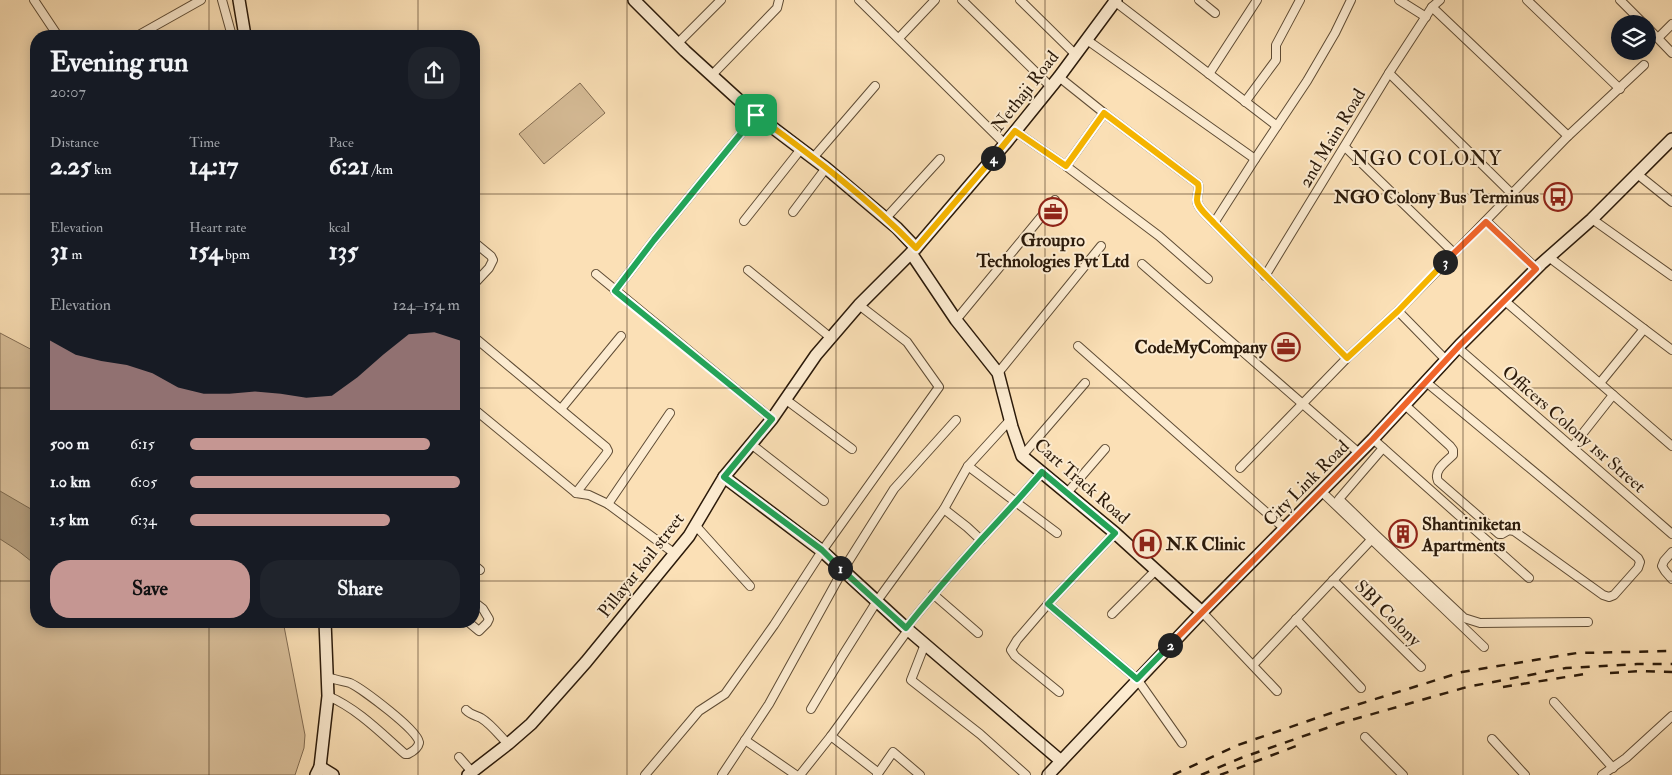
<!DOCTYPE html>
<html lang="en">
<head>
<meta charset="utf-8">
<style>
	body { margin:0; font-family:"IM FELL Double Pica",serif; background:#20242c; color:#f1f3f6; height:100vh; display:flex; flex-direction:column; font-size:19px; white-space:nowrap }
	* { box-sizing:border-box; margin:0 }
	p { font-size:16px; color:#9ea1a6 }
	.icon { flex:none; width:28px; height:28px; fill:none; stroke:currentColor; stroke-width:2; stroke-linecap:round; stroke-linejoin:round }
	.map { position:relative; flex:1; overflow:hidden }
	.drawer { position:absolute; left:30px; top:30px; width:450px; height:598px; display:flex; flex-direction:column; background:#171b24; border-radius:20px; box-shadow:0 2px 12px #0003 }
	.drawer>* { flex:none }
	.buttons { position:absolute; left:1611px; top:15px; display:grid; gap:10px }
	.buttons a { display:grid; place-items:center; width:45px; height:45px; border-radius:50%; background:#171b24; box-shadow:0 2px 12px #0003; font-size:25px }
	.pin { position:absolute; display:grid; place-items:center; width:42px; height:42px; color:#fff; margin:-21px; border-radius:10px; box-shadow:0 2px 8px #0006 }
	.km { position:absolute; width:25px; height:25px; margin:-12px; border-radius:50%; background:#222; color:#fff; font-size:14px; line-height:25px; text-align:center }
	.round { display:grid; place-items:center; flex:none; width:52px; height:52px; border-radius:20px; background:#20242c }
	.overview { display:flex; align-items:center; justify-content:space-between; height:85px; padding:0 20px }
	h1 { font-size:28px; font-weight:700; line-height:38px }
	.stats { display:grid; grid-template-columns:repeat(3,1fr); gap:8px; height:85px; padding:5px 20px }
	.stats div { display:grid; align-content:center }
	.stats b { font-size:25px; font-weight:700 }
	.stats small { font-size:14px; font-weight:400 }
	.stats p { font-size:14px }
	.chart { height:140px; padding:10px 20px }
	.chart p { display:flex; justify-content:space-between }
	.chart svg { width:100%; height:90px; margin-top:5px; fill:#c59692; opacity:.7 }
	.cta { display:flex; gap:10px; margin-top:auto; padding:10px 20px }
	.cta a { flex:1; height:58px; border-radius:20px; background:#c59692; color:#111; font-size:20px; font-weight:700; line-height:58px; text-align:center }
	.cta a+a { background:#20242c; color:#f1f3f6 }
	ul { padding:0 20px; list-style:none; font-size:16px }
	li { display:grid; grid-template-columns:80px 60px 1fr; align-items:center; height:38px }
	li i { height:12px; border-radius:6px; background:#c59692 }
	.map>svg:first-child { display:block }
</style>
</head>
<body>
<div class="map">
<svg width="1672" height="775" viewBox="0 0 1672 775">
	<rect width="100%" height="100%" fill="#fbe0b6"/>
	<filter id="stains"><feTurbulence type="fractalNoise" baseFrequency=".004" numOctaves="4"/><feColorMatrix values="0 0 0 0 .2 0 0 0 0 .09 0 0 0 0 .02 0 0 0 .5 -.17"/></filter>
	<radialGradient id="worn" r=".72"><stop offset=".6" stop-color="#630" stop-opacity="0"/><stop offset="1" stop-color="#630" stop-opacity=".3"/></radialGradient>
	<!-- green -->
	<g fill="#d8be99" stroke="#826c52">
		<polygon points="580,83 605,113 544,164 519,134"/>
		<polygon points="0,333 36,352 36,621 283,621 305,735 304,748 295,775 0,775"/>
	</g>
	<!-- water -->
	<polygon fill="#b49d7c" stroke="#7d694e" points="0,491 36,512 36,565 17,550 0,539"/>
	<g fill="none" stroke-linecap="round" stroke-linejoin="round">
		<defs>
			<g id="street">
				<polyline points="34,0 58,36"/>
				<polyline points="222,0 232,36"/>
				<polyline points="859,0 1005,144"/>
				<polyline points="962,0 1051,87"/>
				<polyline points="1020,0 1075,54"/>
				<polyline points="1113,0 1277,126"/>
				<polyline points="1199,0 1215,13"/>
				<polyline points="1399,0 1426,17"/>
				<polyline points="1527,0 1620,89"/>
				<polyline points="1620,0 1644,24"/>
				<polyline points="1432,7 1568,136"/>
				<polyline points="1648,28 1672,53"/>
				<polyline points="137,36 201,0"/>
				<polyline points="899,38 935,0"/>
				<polyline points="1658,38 1672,24"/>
				<polyline points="1087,40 1255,159"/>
				<polyline points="677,44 721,0"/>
				<polyline points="1389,73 1511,193"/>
				<polyline points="1209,74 1257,0"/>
				<polyline points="712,75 777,8 779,0"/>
				<polyline points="1059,77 1104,113"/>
				<polyline points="1245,102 1276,60 1276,45 1300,0"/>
				<polyline points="1015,131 1066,166 1159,236 1208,279"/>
				<polyline points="1345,147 1454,253"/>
				<polyline points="813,158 875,86"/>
				<path d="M1066,166L1104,113L1198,184C1200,190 1197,193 1197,200C1197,208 1209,217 1214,223L1347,358"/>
				<polyline points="1636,173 1672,202"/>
				<polyline points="793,212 826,168"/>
				<polyline points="886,218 940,159"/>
				<polyline points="1592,219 1672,276"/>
				<polyline points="744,221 801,149"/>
				<polyline points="1486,221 1537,269"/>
				<polyline points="1214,223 1255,159 1307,81 1335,33 1351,0"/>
				<polyline points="474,242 491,256 493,260 489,268 474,284"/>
				<polyline points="1550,258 1672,350"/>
				<polyline points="1142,264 1359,453"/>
				<polyline points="748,270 831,338"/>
				<polyline points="596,274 772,419"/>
				<polyline points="1265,276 1389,73 1432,7 1440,0"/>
				<polyline points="615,291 654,240 756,115"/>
				<polyline points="1505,301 1672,446"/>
				<polyline points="1398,311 1446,360"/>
				<polyline points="956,320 1055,200"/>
				<polyline points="474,337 606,447 608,451 606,454 576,493"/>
				<polyline points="1078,346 1285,529"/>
				<polyline points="1457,347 1672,534"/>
				<polyline points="998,373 1101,246"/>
				<polyline points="1600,383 1644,329"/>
				<polyline points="785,399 852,449"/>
				<path d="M1405,405L1450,446L1453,450V455C1446,462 1433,470 1438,481L1499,534H1502L1509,530L1514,531L1603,595L1609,597L1614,595L1638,568L1640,562L1638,558L1426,382"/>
				<polyline points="474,409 576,493 589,495 608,504 674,553"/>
				<polyline points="561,409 621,336"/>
				<polyline points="1373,439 1529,578"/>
				<polyline points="751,444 824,501"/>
				<polyline points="1572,447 1613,395"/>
				<polyline points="1383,448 1339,499 1376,535 1464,618 1480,623 1588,622"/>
				<polyline points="1022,456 1085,383"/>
				<polyline points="968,466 1057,533"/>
				<polyline points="1240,468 1347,358 1398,311 1568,136 1644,65"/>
				<polyline points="1322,492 1484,647"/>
				<polyline points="1067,493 1105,449"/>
				<polyline points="608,504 670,413"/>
				<polyline points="944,509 967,527 981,540"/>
				<polyline points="696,526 750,586"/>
				<polyline points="1672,552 1664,561 1662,566 1665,571 1672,579"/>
				<polyline points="474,565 480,570"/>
				<polyline points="1333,580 1421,667"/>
				<polyline points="933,594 978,633"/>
				<polyline points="1048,604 1137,679 1182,743"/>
				<polyline points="1202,612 1277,691"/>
				<polyline points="1112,614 1156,570"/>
				<polyline points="1296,619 1361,688"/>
				<polyline points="467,621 479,631 487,623 489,619 483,609 474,602"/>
				<path d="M906,628C930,598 955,569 980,541C1001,518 1022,496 1042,472"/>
				<polyline points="925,644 911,680 980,734 1026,775"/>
				<polyline points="1253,665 1371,540"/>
				<path d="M328,677C335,680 343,681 350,683C361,688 422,733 419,743C418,748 412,752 408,754H405C381,733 358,709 328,696"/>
				<polyline points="1059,692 1015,656 1011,650 1017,640 1048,604 1115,533"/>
				<polyline points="1554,702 1613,768"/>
				<polyline points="811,709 843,655 877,601 944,509 968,466 1010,420"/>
				<path d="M466,710C471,715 475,715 481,718C491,724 500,736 508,744"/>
				<polyline points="1365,737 1403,775"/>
				<polyline points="1492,739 1525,775"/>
				<polyline points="745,740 796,775"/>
				<polyline points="459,757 472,772"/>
				<polyline points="645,775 699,711 725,694 774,625 822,551 939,387 907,342 859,305"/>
				<polyline points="722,775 769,704 843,570 894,489 956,420"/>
				<polyline points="800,775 831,736"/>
				<polyline points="877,775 893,752 920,775"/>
				<polyline points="878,775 876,771 831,736 908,630"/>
				<polyline points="1602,775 1626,758 1672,716"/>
			</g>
			<g id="secondary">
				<polyline points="239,0 245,36"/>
				<polyline points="634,0 685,51 752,112 826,168 897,228 916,248"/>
				<polyline points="911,253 956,320 998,373 1012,427 1022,456 1115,533 1202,612"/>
				<polyline points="724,477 822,551 906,628 1061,761"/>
				<polyline points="320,767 333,775"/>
				<polyline points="316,775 320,767 328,696 325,621"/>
				<polyline points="468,775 508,744 531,724 586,662 689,536 724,477 772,419 816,355 859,305 916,248 1005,144 1059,77 1116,0"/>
				<polyline points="1048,775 1202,612 1373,439 1460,345 1541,264 1592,219 1672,139"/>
			</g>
		</defs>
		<!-- street casing -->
		<use href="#street" stroke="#5f4c35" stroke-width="10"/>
		<!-- secondary casing -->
		<use href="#secondary" stroke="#2b1a0a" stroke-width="14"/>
		<!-- street -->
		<use href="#street" stroke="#fcebd0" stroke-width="8"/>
		<!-- secondary -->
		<use href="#secondary" stroke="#fcebd0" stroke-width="11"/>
		<!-- rail -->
		<g stroke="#2b1a0a" stroke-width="2.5" stroke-dasharray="9 9" stroke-linecap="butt">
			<polyline points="1610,673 1642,671 1672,672"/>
			<polyline points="1503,687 1585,674"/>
			<polyline points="1173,775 1238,745 1337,711 1462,672 1577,653 1672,651"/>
			<polyline points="1201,775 1241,758 1341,723 1467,687 1566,668 1637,664 1672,664"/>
			<polyline points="1220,775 1304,743"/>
		</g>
	</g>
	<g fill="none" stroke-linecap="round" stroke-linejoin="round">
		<defs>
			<polyline id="split-1" points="756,115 654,240 615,291 772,419 724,477 822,550 840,568"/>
			<path id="split-2" d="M840,568L906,628C930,598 955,569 980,541C1001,518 1022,496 1042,472L1115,533L1048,604L1137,679L1170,645"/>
			<polyline id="split-3" points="1170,645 1373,439 1460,345 1536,269 1486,222 1445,262"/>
			<path id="split-4" d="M993,158L1015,131L1066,166L1104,113L1198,184C1200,190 1197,193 1197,200C1197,208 1209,217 1214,223L1347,358L1398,311L1445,262"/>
			<path id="split-5" d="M756,115C812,156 868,198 916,248L993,158"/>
		</defs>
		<!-- split-1 casing -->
		<use href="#split-1" stroke="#fff" stroke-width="10"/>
		<!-- split-2 casing -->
		<use href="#split-2" stroke="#fff" stroke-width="10"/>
		<!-- split-3 casing -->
		<use href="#split-3" stroke="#fff" stroke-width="10"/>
		<!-- split-4 casing -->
		<use href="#split-4" stroke="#fff" stroke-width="10"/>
		<!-- split-5 casing -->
		<use href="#split-5" stroke="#fff" stroke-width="10"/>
		<!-- split-1 -->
		<use href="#split-1" stroke="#22a559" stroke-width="6"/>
		<!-- split-2 -->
		<use href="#split-2" stroke="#22a559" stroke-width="6"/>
		<!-- split-3 -->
		<use href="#split-3" stroke="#f0652b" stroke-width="6"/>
		<!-- split-4 -->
		<use href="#split-4" stroke="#f5b400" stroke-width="6"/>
		<!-- split-5 -->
		<use href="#split-5" stroke="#f5b400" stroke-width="6"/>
	</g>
	<!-- grid -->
	<path fill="none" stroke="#2b1a0a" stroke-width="1" stroke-opacity="0.55" d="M209,0V36M418,0V36M627,0V775M836,0V775M1045,0V775M1254,0V775M1463,0V775M0,194H36M474,194H1672M0,388H36M474,388H1672M0,581H36M474,581H1672M209,621V775M418,621V775"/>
	<!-- icons -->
	<defs>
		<symbol id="bus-ring" viewBox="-11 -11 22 22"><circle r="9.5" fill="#fcebd0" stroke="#8f2418" stroke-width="1.5"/><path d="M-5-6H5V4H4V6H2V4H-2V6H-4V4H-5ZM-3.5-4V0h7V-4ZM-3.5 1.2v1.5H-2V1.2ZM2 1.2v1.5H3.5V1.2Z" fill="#8f2418"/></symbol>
		<symbol id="office-ring" viewBox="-11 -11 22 22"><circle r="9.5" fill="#fcebd0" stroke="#8f2418" stroke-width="1.5"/><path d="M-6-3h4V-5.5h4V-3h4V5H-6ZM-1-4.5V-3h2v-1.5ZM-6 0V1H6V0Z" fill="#8f2418"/></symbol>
		<symbol id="building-ring" viewBox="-11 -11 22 22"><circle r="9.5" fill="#fcebd0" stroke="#8f2418" stroke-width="1.5"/><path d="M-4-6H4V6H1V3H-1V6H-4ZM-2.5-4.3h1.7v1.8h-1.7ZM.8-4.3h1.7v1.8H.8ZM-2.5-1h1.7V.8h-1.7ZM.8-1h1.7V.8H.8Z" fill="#8f2418"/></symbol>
		<symbol id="hospital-ring" viewBox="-11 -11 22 22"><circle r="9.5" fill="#fcebd0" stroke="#8f2418" stroke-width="1.5"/><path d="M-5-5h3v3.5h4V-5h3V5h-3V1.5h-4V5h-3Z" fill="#8f2418"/></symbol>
	</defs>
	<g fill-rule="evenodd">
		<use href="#bus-ring" x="1542" y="181" width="32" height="32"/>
		<use href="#office-ring" x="1037" y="196" width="32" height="32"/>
		<use href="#office-ring" x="1270" y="331" width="32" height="32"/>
		<use href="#building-ring" x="1387" y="518" width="32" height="32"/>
		<use href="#hospital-ring" x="1131" y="528" width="32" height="32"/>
	</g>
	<g text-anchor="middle" stroke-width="4" stroke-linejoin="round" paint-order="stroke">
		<!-- street labels -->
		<g font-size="18" fill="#2b1a0a" stroke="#fcebd0">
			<text transform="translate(1025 91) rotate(-52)" y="6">Nethaji Road</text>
			<text transform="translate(1332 138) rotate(-59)" y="6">2nd Main Road</text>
			<text transform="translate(1574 429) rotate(41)" y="6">Officers Colony 1sr Street</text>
			<text transform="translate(1082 481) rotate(41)" y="6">Cart Track Road</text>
			<text transform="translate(1306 483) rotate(-45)" y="6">City Link Road</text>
			<text transform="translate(641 565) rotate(-52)" y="6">Pillayar koil street</text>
			<text transform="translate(1388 613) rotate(45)" y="6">SBI Colony</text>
		</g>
		<!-- poi labels -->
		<g font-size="18" font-weight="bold" fill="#2b1a0a" stroke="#fcebd0" text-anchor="end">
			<text x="1539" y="203">NGO Colony Bus Terminus</text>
			<text x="1053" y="246" text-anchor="middle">Group10<tspan x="1053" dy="21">Technologies Pvt Ltd</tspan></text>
			<text x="1267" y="353">CodeMyCompany</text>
			<text x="1422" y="530" text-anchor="start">Shantiniketan<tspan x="1422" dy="21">Apartments</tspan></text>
			<text x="1166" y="550" text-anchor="start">N.K Clinic</text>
		</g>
		<!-- neighbourhood labels -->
		<g font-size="19" letter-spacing="1" fill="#2b1a0a" stroke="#fcebd0">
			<text x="1427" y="165">NGO COLONY</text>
		</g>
	</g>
	<rect width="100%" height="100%" filter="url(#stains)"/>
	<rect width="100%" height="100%" fill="url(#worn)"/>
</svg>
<div class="buttons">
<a><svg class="icon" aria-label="layers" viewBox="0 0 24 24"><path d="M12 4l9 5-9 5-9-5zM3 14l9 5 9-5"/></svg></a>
</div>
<div class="pin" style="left:756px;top:115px;background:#1e9e55"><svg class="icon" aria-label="arrive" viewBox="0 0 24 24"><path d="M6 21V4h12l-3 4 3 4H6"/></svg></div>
<b class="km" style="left:840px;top:568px">1</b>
<b class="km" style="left:1170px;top:645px">2</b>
<b class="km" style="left:1445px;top:262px">3</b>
<b class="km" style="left:993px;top:158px">4</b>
<section class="drawer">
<div class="overview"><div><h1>Evening run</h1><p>20:07</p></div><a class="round"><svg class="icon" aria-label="share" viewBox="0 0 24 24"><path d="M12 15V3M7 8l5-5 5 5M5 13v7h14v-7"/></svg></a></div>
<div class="stats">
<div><p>Distance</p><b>2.25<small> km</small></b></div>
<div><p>Time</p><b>14:17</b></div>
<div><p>Pace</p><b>6:21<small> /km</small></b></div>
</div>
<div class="stats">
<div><p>Elevation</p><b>31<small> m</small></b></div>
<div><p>Heart rate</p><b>154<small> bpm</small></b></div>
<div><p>kcal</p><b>135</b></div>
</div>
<div class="chart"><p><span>Elevation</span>124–154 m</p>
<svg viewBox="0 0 160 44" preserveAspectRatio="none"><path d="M0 44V10L10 17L20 20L30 22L40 26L50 33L60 36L70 36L80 35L90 36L100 38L110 37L120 28L130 17L140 7L150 6L160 10V44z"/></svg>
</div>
<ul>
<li><b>500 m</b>6:15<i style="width:89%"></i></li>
<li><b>1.0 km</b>6:05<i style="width:100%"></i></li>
<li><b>1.5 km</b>6:34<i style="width:74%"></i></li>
</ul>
<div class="cta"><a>Save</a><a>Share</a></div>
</section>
</div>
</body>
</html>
